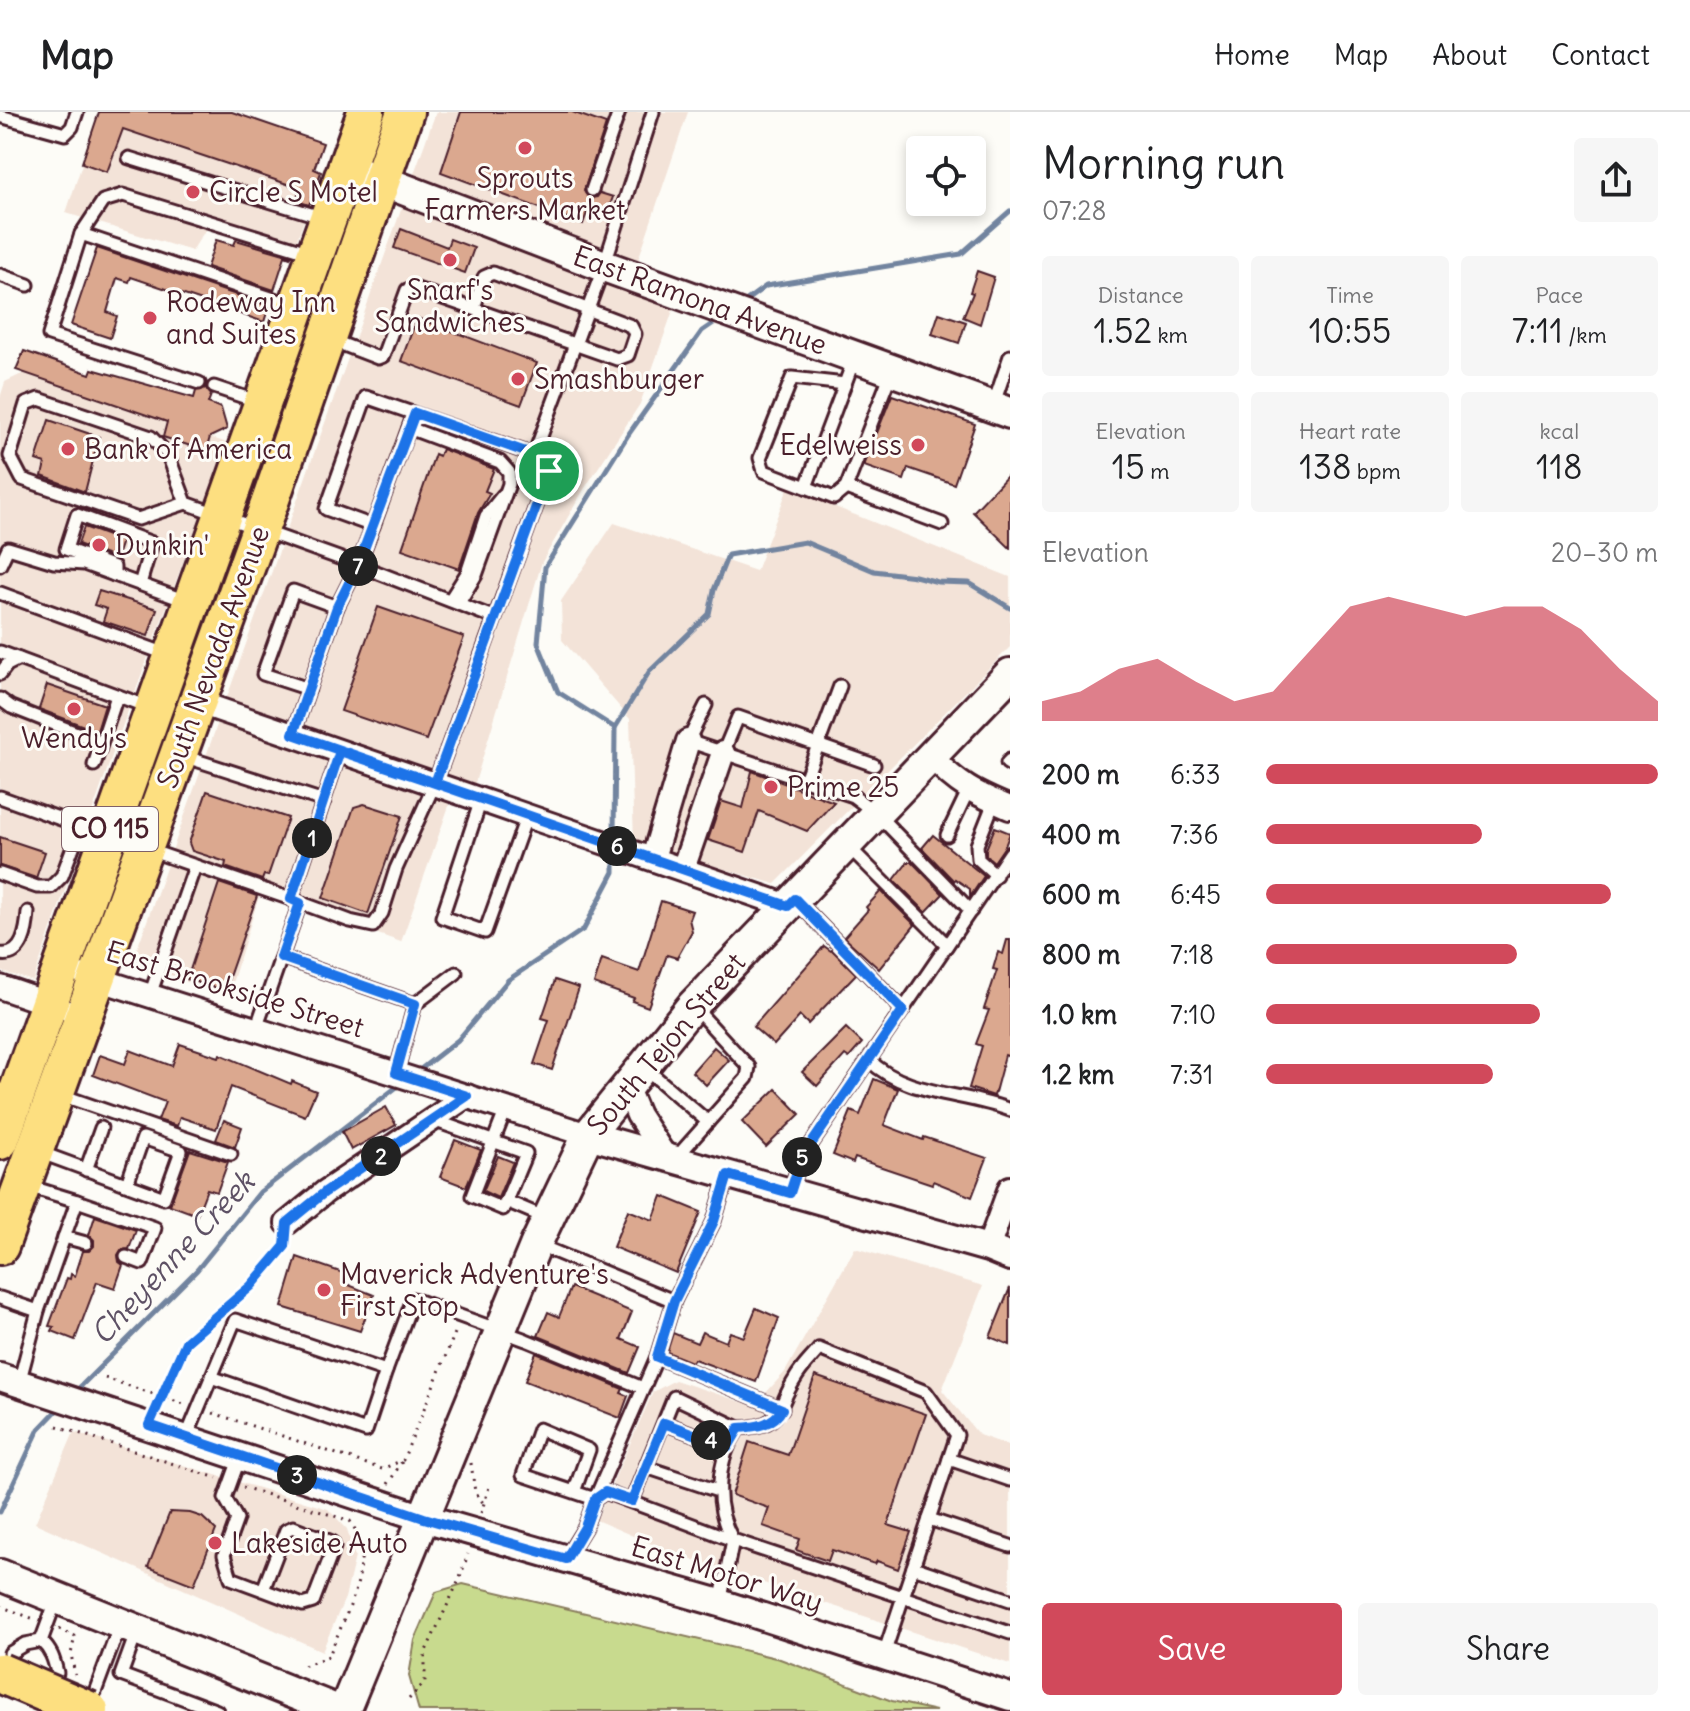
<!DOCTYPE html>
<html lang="en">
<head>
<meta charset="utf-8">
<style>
	body { margin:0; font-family:Delius,sans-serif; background:#f6f6f6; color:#202124; height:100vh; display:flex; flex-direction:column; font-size:30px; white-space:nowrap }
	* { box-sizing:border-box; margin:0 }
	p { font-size:26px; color:#757577 }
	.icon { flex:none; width:44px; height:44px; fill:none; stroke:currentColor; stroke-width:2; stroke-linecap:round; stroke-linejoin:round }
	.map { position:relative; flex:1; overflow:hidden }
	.panel { display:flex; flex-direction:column; background:#fff; width:680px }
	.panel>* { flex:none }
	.controls { position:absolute; left:906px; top:24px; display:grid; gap:16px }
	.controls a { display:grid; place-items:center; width:80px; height:80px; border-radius:8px; background:#fff; box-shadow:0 4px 12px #0003; font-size:40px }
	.pin { position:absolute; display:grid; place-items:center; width:68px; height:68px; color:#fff; margin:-34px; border:4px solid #fff; border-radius:50%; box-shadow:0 2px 8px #0007 }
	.km { position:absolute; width:40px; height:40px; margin:-20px; border-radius:50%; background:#222; color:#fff; font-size:22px; line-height:40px; text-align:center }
	.round { display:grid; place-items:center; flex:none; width:84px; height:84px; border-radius:8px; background:#f6f6f6 }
	.overview { display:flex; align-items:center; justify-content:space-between; height:136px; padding:0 32px }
	h1 { font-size:44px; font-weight:600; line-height:60px }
	.figures { display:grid; grid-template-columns:repeat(3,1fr); gap:12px; height:136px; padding:8px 32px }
	.figures div { display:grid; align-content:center; border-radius:8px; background:#f6f6f6; text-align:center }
	.figures b { font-size:34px; font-weight:600 }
	.figures small { font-size:22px; font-weight:400 }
	.figures p { font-size:22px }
	.chart { height:224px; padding:16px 32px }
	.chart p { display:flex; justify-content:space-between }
	.chart svg { width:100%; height:144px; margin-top:8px; fill:#d1495b; opacity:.7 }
	.primary-button { display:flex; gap:16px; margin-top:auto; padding:16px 32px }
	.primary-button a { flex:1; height:92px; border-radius:8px; background:#d1495b; color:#fff; font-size:32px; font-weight:600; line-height:92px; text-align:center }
	.primary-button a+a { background:#f6f6f6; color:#202124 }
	ul { padding:0 32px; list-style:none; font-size:26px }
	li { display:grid; grid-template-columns:128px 96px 1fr; align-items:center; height:60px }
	li i { height:20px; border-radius:10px; background:#d1495b }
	header { display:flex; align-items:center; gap:48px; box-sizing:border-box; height:112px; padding:0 40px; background:#fff; border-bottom:2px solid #e0e0e0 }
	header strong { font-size:38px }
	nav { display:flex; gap:44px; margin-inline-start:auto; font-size:28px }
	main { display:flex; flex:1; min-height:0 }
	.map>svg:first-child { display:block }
</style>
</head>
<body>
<header>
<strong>Map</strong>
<nav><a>Home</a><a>Map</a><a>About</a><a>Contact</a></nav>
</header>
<main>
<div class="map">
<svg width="1010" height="1599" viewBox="0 0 1010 1599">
	<rect width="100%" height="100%" fill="#fdfcf7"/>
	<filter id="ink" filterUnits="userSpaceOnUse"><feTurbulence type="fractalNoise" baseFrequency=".0125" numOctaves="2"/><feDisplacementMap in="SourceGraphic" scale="16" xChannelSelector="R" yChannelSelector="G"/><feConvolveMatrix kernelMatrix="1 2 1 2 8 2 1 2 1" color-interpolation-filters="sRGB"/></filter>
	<g filter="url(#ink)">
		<!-- built -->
		<g fill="#f3e3d8">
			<polygon points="99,0 146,0 321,60 292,142 206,117 192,139 66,101"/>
			<polygon points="436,0 688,0 638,148 684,167 640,292 583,379 542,450 467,697 450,691 401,830 260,781 228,884 132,851"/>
			<polygon points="24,261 227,331 121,618 33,869 0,859 0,286 5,270"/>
			<polygon points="788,376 1010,465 1010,535 775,772 634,730 630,607 562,528 561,489 614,411 756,459"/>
			<polygon points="855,1136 983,1174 942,1278 979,1323 1010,1334 1010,1552 675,1442 596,1408 653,1280 675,1268 754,1294 785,1260"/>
			<polygon points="74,1320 328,1397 347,1417 355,1445 345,1486 322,1539 35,1411"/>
		</g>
		<!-- green -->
		<polygon fill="#c8da8e" stroke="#897c5c" stroke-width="2" points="463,1472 780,1547 892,1589 936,1599 419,1599 409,1564 415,1528 436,1480"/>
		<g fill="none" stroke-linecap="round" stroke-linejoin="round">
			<!-- stream -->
			<g stroke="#72849f" stroke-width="5">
				<polyline points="740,193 766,174 961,142 1010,99"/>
				<polyline points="615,616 649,560 709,502 714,478 728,443 805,430 874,459 915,464 938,470 969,471 1010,496"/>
				<polyline points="614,726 615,616 558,580 538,531 545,455 628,323 702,219 718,208"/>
				<polyline points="417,960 458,928 508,868 584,817 614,760 614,740"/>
				<polyline points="74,1281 197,1158 260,1080 402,971"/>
				<polyline points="0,1400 39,1317 61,1294"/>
			</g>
		</g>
		<!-- building -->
		<g fill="#dba88f" stroke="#4a1f2b" stroke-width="2">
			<polygon points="99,0 232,0 323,31 314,57 321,60 309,93 297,89 299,76 123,17 107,60 82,51"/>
			<polygon points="461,0 572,0 606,12 584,79 590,86 597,85 600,81 613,85 607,101 589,95 583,112 441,60"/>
			<polygon points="401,117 447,135 450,127 474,136 465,161 394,136"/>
			<polygon points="216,128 234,133 236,128 291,144 290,146 285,144 274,178 207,155"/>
			<polygon points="97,136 269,194 264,210 131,165 129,170 117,166 107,200 117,204 110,226 71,213"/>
			<polygon points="977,159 994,165 980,212 963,205 973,181 970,180"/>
			<polygon points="939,201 966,210 959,231 932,222"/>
			<polygon points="417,206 537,251 521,293 401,249"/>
			<polygon points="24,239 90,262 92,257 194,286 196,279 206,276 211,283 208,291 221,296 227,317 210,325 206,339 163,325 167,310 16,258"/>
			<polygon points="892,283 975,312 954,372 908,356 904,368 864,354"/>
			<polygon points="49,308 99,325 85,380 42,364 45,351 36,348"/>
			<polygon points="442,337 494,357 485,379 490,381 478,401 459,457 402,437 435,342 439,344"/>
			<polygon points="1010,361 1010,436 973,400"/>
			<polygon points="84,415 122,429 116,447 78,432"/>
			<polygon points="99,479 157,497 148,524 103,509 107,497 94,493"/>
			<polygon points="378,495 464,525 426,628 341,599"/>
			<polygon points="47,573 105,593 97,619 39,597"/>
			<polygon points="752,659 834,690 807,719 759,699 745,740 708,728 721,689 743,696"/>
			<polygon points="207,679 288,706 268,764 264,763 262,768 225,755 226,750 192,739 189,731"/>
			<polygon points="364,692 402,704 368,802 323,786 354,695"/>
			<polygon points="995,715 1010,721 1005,734 994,750 986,743 986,737"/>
			<polygon points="933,723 984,764 970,785 970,777 955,767 954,769 922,736"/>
			<polygon points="0,725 45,740 36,766 0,754"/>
			<polygon points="908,750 912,750 943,782 926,800 894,768"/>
			<polygon points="219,771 257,784 224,879 187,867"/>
			<polygon points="881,779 915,813 879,857 844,825 868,798 866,795"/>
			<polygon points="661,789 692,799 689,807 692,819 677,846 667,843 648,895 632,889 634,886 594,872 602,847 639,860"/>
			<polygon points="1007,828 1010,828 1010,945 1005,943 994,984 969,976 982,934 976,932 989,898 984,897 997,858 993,857 998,840 1003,842"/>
			<polygon points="824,834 831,839 832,838 856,862 808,912 800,904 774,933 753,915"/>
			<polygon points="555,868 579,876 552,958 534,952 549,908 542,906"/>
			<polygon points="846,916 862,931 849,946 845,943 817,974 802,960"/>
			<polygon points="180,932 219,945 220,942 291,972 292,969 316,979 305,1004 231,975 216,1017 180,1005 177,1014 158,1008 165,990 93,963 100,943 125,952 130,938 172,954"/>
			<polygon points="714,935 729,948 706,973 692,960"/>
			<polygon points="874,967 898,977 884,1013 923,1028 924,1025 987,1046 972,1085 933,1069 932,1072 855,1046 853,1051 833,1043 851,999 860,1003"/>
			<polygon points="776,977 800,1002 766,1035 742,1010"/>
			<polygon points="386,995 396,1013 351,1038 342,1020"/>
			<polygon points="224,1008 242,1015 235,1035 216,1028"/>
			<polygon points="455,1028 481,1038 466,1075 440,1065"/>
			<polygon points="190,1038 228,1050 217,1080 207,1077 197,1103 170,1093"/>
			<polygon points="498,1044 513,1050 498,1086 483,1079"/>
			<polygon points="662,1084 701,1100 676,1161 613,1135 628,1098 653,1108"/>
			<polygon points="95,1104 136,1118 129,1137 121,1138 118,1143 119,1150 123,1153 115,1176 97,1170 75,1228 52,1219 54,1215 49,1214 67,1166 70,1167 71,1162 75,1164 83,1139 89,1139 94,1134 94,1128 89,1123"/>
			<polygon points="297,1145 349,1163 346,1172 374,1183 360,1219 282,1195"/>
			<polygon points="571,1175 632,1200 621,1227 640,1235 629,1261 538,1224 548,1200 559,1205"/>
			<polygon points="1010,1176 1010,1233 990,1225"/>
			<polygon points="756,1196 779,1206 756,1270 694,1247 692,1250 667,1240 673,1221 697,1231 702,1220 726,1230 730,1220 744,1225"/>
			<polygon points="536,1241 623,1277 621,1281 628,1284 620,1306 525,1269"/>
			<polygon points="815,1264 926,1302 888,1413 911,1420 898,1457 877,1449 875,1452 832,1438 828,1449 796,1438 800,1427 763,1414 769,1396 732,1383 749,1330 788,1343"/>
			<polygon points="170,1400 190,1401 202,1405 216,1418 194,1473 148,1455"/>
		</g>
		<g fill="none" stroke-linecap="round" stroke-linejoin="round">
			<defs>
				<g id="service">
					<polyline points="0,4 65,22 72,15 77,0"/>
					<polyline points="129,46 324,106"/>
					<polyline points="592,78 619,0"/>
					<polyline points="81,122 103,89 123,83 311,141"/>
					<polyline points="0,163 28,173"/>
					<polyline points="331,228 378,246 383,244 407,178 414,176 617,247 628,243 635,222 631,214 493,161 484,165 474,196"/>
					<polyline points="855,245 806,375 834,386 846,376 891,261"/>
					<polyline points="199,271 49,223 81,122 292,193"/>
					<polyline points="214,275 259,290"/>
					<polyline points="993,294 1010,244"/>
					<polyline points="409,316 500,350 509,360 509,372 476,463 459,491"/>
					<polyline points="534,343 604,154 653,0"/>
					<polyline points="806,375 764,359 760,346 792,266 845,272"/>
					<polyline points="846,376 942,412"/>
					<polyline points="186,391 168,343 151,325 39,287 26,292 10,344 22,367 138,407 186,391 358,453 495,506 435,671 396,757 382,801 373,814 350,809 291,787 340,639"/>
					<polyline points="373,414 411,310"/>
					<polyline points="0,453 8,436 54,450 84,452 186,489"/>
					<polyline points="114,463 114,455 66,437 77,403 152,431 140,472"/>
					<polyline points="0,481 166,542"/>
					<polyline points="450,488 467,461 486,404 503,383"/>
					<polyline points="0,540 148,595"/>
					<polyline points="0,562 7,553 19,547"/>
					<polyline points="309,577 263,562 293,479 337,495"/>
					<polyline points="0,587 11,595 100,630"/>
					<polyline points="706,593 688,629 853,684 877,702 971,799"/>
					<polyline points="293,622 337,495 358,453 373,414 326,397 366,285 534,343 549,359 495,506"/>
					<polyline points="723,641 738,605 874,653"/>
					<polyline points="183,644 324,689"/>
					<polyline points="1010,648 1007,651 1010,653"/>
					<polyline points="94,653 117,584"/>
					<polyline points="805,668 840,574"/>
					<polyline points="0,685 105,723"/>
					<polyline points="481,688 442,805 485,820 527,703"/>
					<polyline points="994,690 977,733 978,747 996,763"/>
					<polyline points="947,723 968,679"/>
					<polyline points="849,735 947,833"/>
					<polyline points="149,738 291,787"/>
					<polyline points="0,762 37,775 51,775 62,764 81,714"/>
					<polyline points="795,787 903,898"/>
					<path d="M0,842C23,846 27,817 28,800"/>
					<polyline points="281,845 415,892 396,961"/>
					<polyline points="150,883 195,754"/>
					<polyline points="415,892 456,861"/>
					<polyline points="256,917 300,791"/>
					<path d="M869,948C906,984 964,980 1010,998"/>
					<polyline points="645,956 708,1010"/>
					<polyline points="61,983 231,1042"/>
					<polyline points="506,997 472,1084 503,1097 506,1089 546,1106"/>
					<polyline points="433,1008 526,1041 506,1089"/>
					<polyline points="39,1040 164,1086 181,1039 143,1026 127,1072"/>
					<polyline points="675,1047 747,966 749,955 693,894"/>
					<polyline points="86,1058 101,1016"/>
					<polyline points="728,1063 714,1109 674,1189 657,1245 595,1387 605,1380 733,1428 1010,1521"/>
					<polyline points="790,1080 801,1047 1010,741"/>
					<polyline points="77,1089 155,1116 142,1151 126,1145"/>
					<polyline points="64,1125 86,1131"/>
					<polyline points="536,1132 674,1189"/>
					<polyline points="0,1186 38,1199 77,1089 28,1074"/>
					<polyline points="657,1245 782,1297"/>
					<polyline points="211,1265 366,1319 386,1259"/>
					<polyline points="19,1271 38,1199"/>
					<polyline points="664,1311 728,1335"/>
					<polyline points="186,1326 235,1208 386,1259 413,1187 526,1228 643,1276"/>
					<polyline points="240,1345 225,1386 237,1407 224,1443 231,1466 303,1493 313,1490 334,1435 332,1430 293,1415 286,1418 263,1478"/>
					<polyline points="949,1347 1010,1368"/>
					<polyline points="646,1355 718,1379"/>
					<polyline points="632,1389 674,1285 739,1316"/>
					<polyline points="929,1407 1010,1434"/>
					<polyline points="566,1446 585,1415 595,1387 523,1363 539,1317 589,1338 574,1380"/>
					<polyline points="913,1455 1010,1488"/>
					<path d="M720,1491L733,1428C713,1395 716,1347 739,1316C785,1314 775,1298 795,1267C801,1256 811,1247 819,1237L926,1280L957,1323L883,1545"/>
					<polyline points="137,1519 121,1563 217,1599"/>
					<polyline points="41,1529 57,1486"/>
					<path d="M41,1529C51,1538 54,1547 57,1561"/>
					<polyline points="10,1541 25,1532 41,1529"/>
					<polyline points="95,1580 120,1513"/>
				</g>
				<g id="minor">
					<polyline points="197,590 788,794"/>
					<path d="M932,645C957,673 976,682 1010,696"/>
					<polyline points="653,746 688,629"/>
					<polyline points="683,757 723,641"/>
					<polyline points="85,863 588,1023"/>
					<polyline points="0,875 61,896"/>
					<polyline points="626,974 638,1003 666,1046"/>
					<polyline points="287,1111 325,1080 467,984"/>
					<polyline points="988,1136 1010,1076"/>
				</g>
				<g id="tertiary">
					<polyline points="588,1023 988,1136 1010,1145"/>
					<polyline points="0,1265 424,1406 720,1491 1010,1585"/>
				</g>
				<g id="secondary">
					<polyline points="359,60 604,154 1010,301"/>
					<polyline points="0,1463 338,1599"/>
					<polyline points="344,1599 536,1132 588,1023 692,894 1010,562"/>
				</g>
				<g id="trunk">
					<polyline points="0,1029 366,0"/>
					<polyline points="0,1134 271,387 405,0"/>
				</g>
			</defs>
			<!-- service casing -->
			<use href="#service" stroke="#4a1f2b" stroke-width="17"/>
			<!-- minor casing -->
			<use href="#minor" stroke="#4a1f2b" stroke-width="28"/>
			<!-- tertiary casing -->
			<use href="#tertiary" stroke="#4a1f2b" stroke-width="32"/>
			<!-- secondary casing -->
			<use href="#secondary" stroke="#4a1f2b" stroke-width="36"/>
			<!-- trunk casing -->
			<use href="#trunk" stroke="#4a1f2b" stroke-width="42"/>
			<!-- path -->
			<g stroke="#4a1f2b" stroke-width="3" stroke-dasharray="2 6" stroke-linecap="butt">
				<polyline points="105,1266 187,1293"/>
				<polyline points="157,1295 186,1230 251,1174 285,1131"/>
				<polyline points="213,1301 382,1357 403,1348 457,1216"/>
				<polyline points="57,1314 217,1366"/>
				<polyline points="471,1351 475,1380 484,1392"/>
				<polyline points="388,1372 403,1348"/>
				<path d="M243,1375L350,1409C379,1450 344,1503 329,1544L304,1554L301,1559"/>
				<polyline points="481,1401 489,1375"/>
				<polyline points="0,1494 34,1507"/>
				<polyline points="59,1517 75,1524 71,1542 75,1563"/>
				<polyline points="409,1587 425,1570 425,1541 460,1466 468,1442"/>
			</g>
			<!-- service -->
			<use href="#service" stroke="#fdfcf7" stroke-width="11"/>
			<!-- minor -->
			<use href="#minor" stroke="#fdfcf7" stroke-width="22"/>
			<!-- tertiary -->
			<use href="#tertiary" stroke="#fdfcf7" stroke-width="26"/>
			<!-- secondary -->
			<use href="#secondary" stroke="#fdfcf7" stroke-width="30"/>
			<!-- trunk -->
			<use href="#trunk" stroke="#fddf80" stroke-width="36"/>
			<defs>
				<polyline id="motorway-bridge" points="0,1561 89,1599"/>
			</defs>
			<!-- motorway-bridge casing -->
			<use href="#motorway-bridge" stroke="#4a1f2b" stroke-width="44" stroke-linecap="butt"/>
			<!-- motorway-bridge -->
			<use href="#motorway-bridge" stroke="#fddf80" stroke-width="38"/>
		</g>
	</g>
	<g fill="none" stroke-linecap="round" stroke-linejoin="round" filter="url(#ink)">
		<defs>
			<path id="route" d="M549,359L435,671L340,639L291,787L300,791L281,845L415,892L396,961L467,984L325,1080L287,1111L285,1134L251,1174L186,1230L149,1313L424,1406L566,1447L585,1415L595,1387L605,1380L632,1389L664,1311L728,1335L739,1316C755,1315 774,1313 782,1297L657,1245L674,1189L714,1109L728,1063L790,1081L801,1047L903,898L795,787L788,794C624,736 458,679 293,622L337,495L358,453L415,301L534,343L549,359"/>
		</defs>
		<!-- route casing -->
		<use href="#route" stroke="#fff" stroke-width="16"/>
		<!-- route -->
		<use href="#route" stroke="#1a73e8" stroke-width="10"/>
	</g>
	<!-- markers -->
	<g fill="#d1495b" stroke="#fdfcf7" stroke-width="3">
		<circle cx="525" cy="36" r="8"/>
		<circle cx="193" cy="80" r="8"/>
		<circle cx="450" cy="148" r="8"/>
		<circle cx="150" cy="206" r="8"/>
		<circle cx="518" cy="267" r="8"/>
		<circle cx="918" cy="333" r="8"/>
		<circle cx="68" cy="337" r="8"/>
		<circle cx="99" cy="433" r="8"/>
		<circle cx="74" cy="597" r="8"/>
		<circle cx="771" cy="675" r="8"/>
		<circle cx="324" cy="1178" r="8"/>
		<circle cx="215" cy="1431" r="8"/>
	</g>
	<g text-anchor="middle" stroke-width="6" stroke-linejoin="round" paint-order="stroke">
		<!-- shield labels -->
		<rect fill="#fdfcf7" stroke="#806168" stroke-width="2" x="62" y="695" width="96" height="44" rx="6"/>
		<g font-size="26" font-weight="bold" fill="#4a1f2b">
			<text x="110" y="726">CO 115</text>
		</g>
		<!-- poi labels -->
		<g font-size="28" fill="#4a1f2b" stroke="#fdfcf7" text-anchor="start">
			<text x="525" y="76" text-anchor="middle">Sprouts<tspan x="525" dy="32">Farmers Market</tspan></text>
			<text x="209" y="90">Circle S Motel</text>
			<text x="450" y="188" text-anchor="middle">Snarf's<tspan x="450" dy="32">Sandwiches</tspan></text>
			<text x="166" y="200">Rodeway Inn<tspan x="166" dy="32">and Suites</tspan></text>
			<text x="534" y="277">Smashburger</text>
			<text x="902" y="343" text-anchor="end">Edelweiss</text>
			<text x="84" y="347">Bank of America</text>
			<text x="115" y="443">Dunkin'</text>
			<text x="74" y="636" text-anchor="middle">Wendy's</text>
			<text x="787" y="685">Prime 25</text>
			<text x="340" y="1172">Maverick Adventure's<tspan x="340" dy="32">First Stop</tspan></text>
			<text x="231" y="1441">Lakeside Auto</text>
		</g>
		<!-- street labels -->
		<g font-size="28" fill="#4a1f2b" stroke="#fdfcf7">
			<text transform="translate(700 188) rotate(20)" y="10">East Ramona Avenue</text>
			<text transform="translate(213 545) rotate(-70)" y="10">South Nevada Avenue</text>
			<text transform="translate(235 877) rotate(17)" y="10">East Brookside Street</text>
			<text transform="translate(666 932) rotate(-50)" y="10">South Tejon Street</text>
			<text transform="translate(727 1462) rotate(17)" y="10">East Motor Way</text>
		</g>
		<!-- water labels -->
		<g font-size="30" font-style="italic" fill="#5e5165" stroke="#fdfcf7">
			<text transform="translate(173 1146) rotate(-47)" y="10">Cheyenne Creek</text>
		</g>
	</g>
</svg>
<div class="controls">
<a><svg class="icon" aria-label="locate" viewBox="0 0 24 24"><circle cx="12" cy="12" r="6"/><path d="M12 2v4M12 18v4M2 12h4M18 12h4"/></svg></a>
</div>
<div class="pin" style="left:549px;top:359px;background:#1e9e55"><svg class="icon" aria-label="arrive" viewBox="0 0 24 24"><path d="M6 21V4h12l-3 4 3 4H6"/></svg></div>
<b class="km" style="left:312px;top:726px">1</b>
<b class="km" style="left:381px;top:1044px">2</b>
<b class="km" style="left:297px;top:1363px">3</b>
<b class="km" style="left:711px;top:1328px">4</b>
<b class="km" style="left:802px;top:1045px">5</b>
<b class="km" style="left:617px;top:734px">6</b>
<b class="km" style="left:358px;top:454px">7</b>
</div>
<section class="panel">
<div class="overview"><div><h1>Morning run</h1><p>07:28</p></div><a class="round"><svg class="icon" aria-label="share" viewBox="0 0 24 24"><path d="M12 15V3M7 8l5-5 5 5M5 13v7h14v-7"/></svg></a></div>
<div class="figures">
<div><p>Distance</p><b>1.52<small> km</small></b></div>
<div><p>Time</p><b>10:55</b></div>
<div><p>Pace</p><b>7:11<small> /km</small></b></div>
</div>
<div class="figures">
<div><p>Elevation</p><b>15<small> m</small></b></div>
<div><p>Heart rate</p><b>138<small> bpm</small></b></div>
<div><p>kcal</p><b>118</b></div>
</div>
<div class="chart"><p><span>Elevation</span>20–30 m</p>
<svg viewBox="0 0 160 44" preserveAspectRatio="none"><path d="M0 44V38L10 35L20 28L30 25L40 32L50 38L60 35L70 22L80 9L90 6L100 9L110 12L120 9L130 9L140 16L150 28L160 38V44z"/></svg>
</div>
<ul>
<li><b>200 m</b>6:33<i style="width:100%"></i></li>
<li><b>400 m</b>7:36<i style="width:55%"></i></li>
<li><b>600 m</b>6:45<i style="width:88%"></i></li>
<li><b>800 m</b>7:18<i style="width:64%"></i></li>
<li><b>1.0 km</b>7:10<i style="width:70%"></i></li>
<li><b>1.2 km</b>7:31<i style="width:58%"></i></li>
</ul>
<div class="primary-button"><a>Save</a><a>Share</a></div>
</section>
</main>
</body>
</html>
